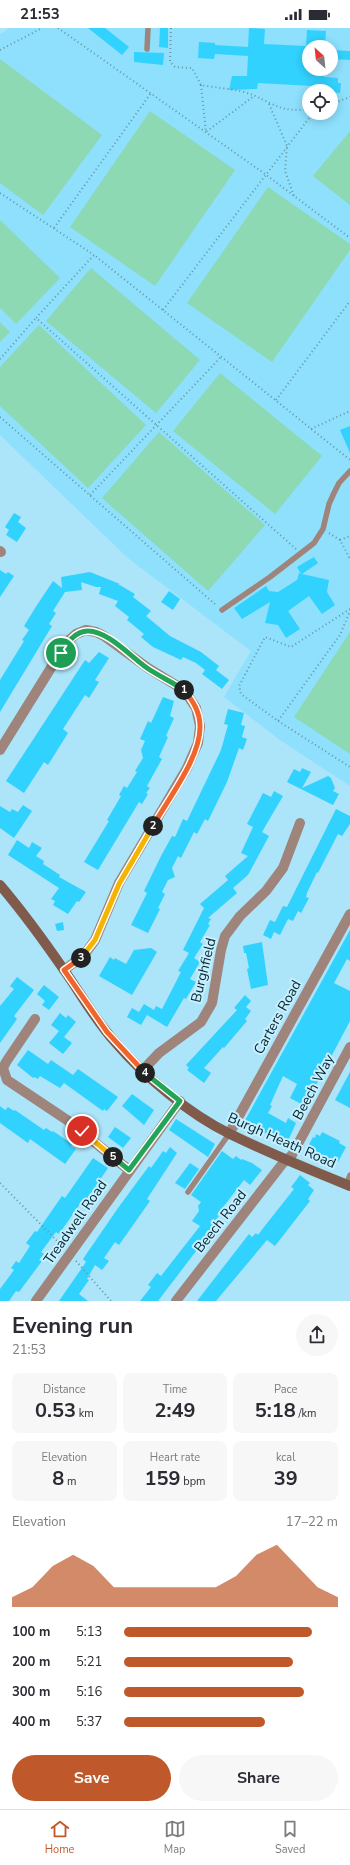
<!DOCTYPE html>
<html lang="en">
<head>
<meta charset="utf-8">
<style>
	body { margin:0; font-family:"Nunito Sans",sans-serif; background:#f7f7f7; color:#2b2b33; height:100vh; display:flex; flex-direction:column; font-size:15px; white-space:nowrap }
	* { box-sizing:border-box; margin:0 }
	p { font-size:13px; color:#7c7c81 }
	.icon { flex:none; width:22px; height:22px; fill:none; stroke:currentColor; stroke-width:2; stroke-linecap:round; stroke-linejoin:round }
	.map { position:relative; height:1273px; overflow:hidden }
	.details { display:flex; flex-direction:column; background:#fff; flex:1 }
	.details>* { flex:none }
	.needle { width:26px; rotate:333deg }
	.controls { position:absolute; left:302px; top:12px; display:grid; gap:8px }
	.controls a { display:grid; place-items:center; width:36px; height:36px; border-radius:50%; background:#fff; box-shadow:0 2px 10px #0003; font-size:20px }
	.pin { position:absolute; display:grid; place-items:center; width:34px; height:34px; color:#fff; margin:-17px; border:2px solid #fff; border-radius:50%; box-shadow:0 1px 4px #0007 }
	.km { position:absolute; width:20px; height:20px; margin:-10px; border-radius:50%; background:#222; color:#fff; font-size:11px; line-height:20px; text-align:center }
	.round { display:grid; place-items:center; flex:none; width:42px; height:42px; border-radius:21px; background:#f7f7f7 }
	.summary { display:flex; align-items:center; justify-content:space-between; height:68px; padding:0 12px }
	h1 { font-size:22px; font-weight:700; line-height:30px }
	.metrics { display:grid; grid-template-columns:repeat(3,1fr); gap:6px; height:68px; padding:4px 12px }
	.metrics div { display:grid; align-content:center; border-radius:8px; background:#f7f7f7; text-align:center }
	.metrics b { font-size:20px; font-weight:700 }
	.metrics small { font-size:11px; font-weight:400 }
	.metrics p { font-size:11px }
	.chart { height:112px; padding:8px 12px }
	.chart p { display:flex; justify-content:space-between }
	.chart svg { width:100%; height:72px; margin-top:4px; fill:#bf592b; opacity:.7 }
	.action { display:flex; gap:8px; margin-top:auto; padding:8px 12px }
	.action a { flex:1; height:46px; border-radius:24px; background:#bf592b; color:#fff; font-size:16px; font-weight:700; line-height:46px; text-align:center }
	.action a+a { background:#f7f7f7; color:#2b2b33 }
	ul { padding:0 12px; list-style:none; font-size:13px }
	li { display:grid; grid-template-columns:64px 48px 1fr; align-items:center; height:30px }
	li i { height:10px; border-radius:5px; background:#bf592b }
	.status { display:flex; justify-content:space-between; align-items:center; height:28px; padding:0 20px; background:#fff; direction:ltr }
	.status svg { height:11px; fill:currentColor }
	.dock { display:flex; justify-content:space-around; align-items:center; height:56px; border-top:1px solid #e1e1e2; background:#fff; font-size:11px; color:#7c7c81 }
	.dock a { display:grid; justify-items:center; gap:2px }
	.dock .on { color:#bf592b }
	.map>svg:first-child { display:block }
</style>
</head>
<body>
<div class="status"><b>21:53</b><svg viewBox="0 0 49 12"><path d="M0 12V9h3v3zM5 12V6h3v6zM10 12V3h3v9zM15 12V0h3v12zM26 1h20v11H26zM47 4h2v5h-2z"/></svg></div>
<div class="map">
<svg width="350" height="1273" viewBox="0 0 350 1273">
	<rect width="100%" height="100%" fill="#ace4f9"/>
	<!-- built -->
	<path fill="#8ee0fd" fill-rule="evenodd" d="M10,0H350V758L280,712L224,669L251,623L129,531L0,407V6ZM309,19H331V41H309ZM309,63H331V85H309Z"/>
	<!-- green -->
	<g fill="#8cd9b4">
		<polygon points="0,31 102,107 43,187 0,155"/>
		<polygon points="150,83 235,142 155,258 70,199"/>
		<polygon points="350,103 350,177 313,148"/>
		<polygon points="268,159 350,216 350,222 272,334 187,275"/>
		<polygon points="0,192 60,250 16,296 0,280"/>
		<polygon points="91,240 200,332 156,385 46,293"/>
		<polygon points="0,294 10,304 0,314"/>
		<polygon points="39,297 146,397 88,460 0,378 0,339"/>
		<polygon points="220,345 322,428 275,486 173,403"/>
		<polygon points="159,404 265,497 208,563 102,470"/>
		<polygon points="350,604 350,726 294,689"/>
	</g>
	<!-- building -->
	<g fill="#32d2ff">
		<polygon points="88,0 105,0 129,19 122,27"/>
		<polygon points="160,0 168,0 168,20 159,19"/>
		<polygon points="249,0 265,1 264,16 306,18 307,2 326,3 325,19 309,19 309,41 324,41 324,49 338,50 338,55 341,55 340,65 312,63 312,58 258,55 257,61 229,62 232,48 247,48 248,28 215,26 214,31 198,30 199,14 215,15 215,17 248,19"/>
		<polygon points="331,22 350,23 350,32 331,31"/>
		<polygon points="134,24 164,25 163,37 134,34"/>
		<polygon points="350,398 350,425 340,402"/>
		<polygon points="14,485 21,489 18,494 26,500 17,514 6,507 9,502 5,499"/>
		<polygon points="314,529 318,535 302,546 329,552 327,564 335,577 322,586 309,568 288,583 300,601 286,610 278,597 265,595 270,574 242,591 234,580 266,558 269,563 278,564 297,552 299,545 301,546 297,539"/>
		<polygon points="0,542 6,546 8,544 14,548 0,569"/>
		<polygon points="90,544 120,556 118,556 135,566 133,569 151,583 146,588 170,608 201,624 219,638 216,642 229,652 222,661 202,646 205,642 196,635 183,629 181,632 153,619 141,609 144,606 127,592 129,589 115,578 118,573 99,566 101,559 96,559 81,554 82,562 65,564 53,583 56,585 49,596 52,598 0,684 0,652 24,613 22,612 29,602 24,598 37,577 53,553 62,560 61,549"/>
		<polygon points="169,563 180,571 173,582 161,574"/>
		<polygon points="99,624 109,630 95,652 99,654 89,670 85,667 63,701 68,705 48,737 44,734 24,765 6,753 85,632 89,635"/>
		<polygon points="163,669 174,673 170,688 174,690 166,708 168,709 159,729 162,731 147,758 150,760 146,765 148,766 142,776 139,774 98,842 84,834 109,793 107,792 121,768 119,767 124,758 127,760 137,744 135,743 143,730 141,722 145,713 140,711 148,693 151,695"/>
		<polygon points="228,681 244,685 241,697 245,698 242,709 247,711 243,722 239,720 227,754 208,793 205,791 197,806 194,804 181,830 178,828 172,840 175,849 168,852 162,864 165,866 158,880 160,881 148,905 131,897 147,865 144,863 161,828 172,808 175,809 183,791 187,793 221,722 228,697 224,696"/>
		<polygon points="302,740 311,744 302,760 328,748 331,750 335,760 333,763 339,766 333,777 287,754 294,741 300,744"/>
		<polygon points="274,763 283,768 262,804 269,808 248,847 233,860 237,865 208,890 211,891 208,896 210,897 200,914 203,916 194,930 200,934 190,951 196,954 186,971 184,970 167,999 147,987 141,997 127,989 132,980 139,984 144,976 154,982 156,978 162,981 181,944 178,943 189,925 183,922 204,880 200,876 228,852 225,848 248,828 241,825 253,799 247,796 263,765 271,769"/>
		<polygon points="23,777 32,783 14,810 0,800 0,778 10,784 12,781 18,784"/>
		<polygon points="336,781 350,788 350,796 342,808 338,806 318,845 317,844 307,865 306,869 309,870 301,885 298,883 293,893 288,891 280,907 274,904 271,911 263,907 270,892 275,894 283,878 287,879"/>
		<polygon points="17,812 29,820 32,814 42,820 36,828 44,833 43,836 60,847 59,849 86,864 79,874 77,873 68,886 53,877 55,873 51,871 59,860 8,827"/>
		<polygon points="63,894 64,902 57,903 55,896"/>
		<polygon points="350,902 350,933 347,931 334,955 350,963 350,993 305,1078 290,1070 297,1056 283,1048 270,1077 272,1078 268,1085 286,1095 288,1090 296,1095 287,1115 254,1100 253,1102 243,1096"/>
		<polygon points="262,914 268,957 251,961 247,941 249,940 246,925 244,925 243,918"/>
		<polygon points="151,920 157,924 132,967 99,948 110,929 114,932 115,930 126,936 134,922"/>
		<polygon points="17,949 34,962 14,988 17,991 0,1015 0,978 14,961 10,958"/>
		<polygon points="44,957 59,969 49,982 42,977 45,973 37,966"/>
		<polygon points="245,967 251,973 246,979 251,983 245,991 247,993 224,1020 223,1019 204,1040 211,1045 204,1055 187,1042 189,1040 186,1037 237,982 234,980"/>
		<polygon points="60,985 66,990 68,987 76,994 64,1009 72,1015 63,1026 49,1015 59,1003 51,997"/>
		<polygon points="28,1022 48,1036 51,1032 73,1047 78,1041 118,1069 107,1083 104,1081 103,1083 64,1055 60,1060 40,1048 38,1051 34,1049 33,1050 17,1037"/>
		<polygon points="350,1044 350,1080 335,1072"/>
		<polygon points="132,1066 154,1082 144,1097 122,1078"/>
		<polygon points="0,1078 5,1082 8,1079 14,1083 15,1082 44,1102 46,1100 52,1104 53,1103 72,1116 71,1118 76,1121 65,1136 30,1111 28,1115 0,1095"/>
		<polygon points="176,1091 215,1116 208,1129 169,1102"/>
		<polygon points="115,1099 131,1110 123,1120 108,1109"/>
		<polygon points="322,1104 340,1113 339,1115 346,1119 338,1134 333,1132 332,1134 306,1122 313,1109 315,1110 316,1106 320,1108"/>
		<polygon points="170,1119 177,1125 147,1171 150,1173 119,1217 115,1214 104,1230 109,1233 102,1242 95,1237 87,1251 89,1252 79,1266 88,1273 59,1273 86,1234 83,1231 118,1180 149,1138 151,1140 163,1123 166,1125"/>
		<polygon points="222,1123 233,1131 236,1128 241,1132 242,1131 252,1135 262,1142 250,1157 244,1152 217,1187 219,1188 213,1195 216,1197 158,1273 140,1273 151,1259 148,1257 157,1245 161,1248 200,1198 192,1193 199,1183 198,1178 201,1174 191,1167"/>
		<polygon points="93,1130 108,1140 82,1178 80,1176 59,1206 56,1204 41,1224 44,1226 39,1232 42,1233 19,1264 16,1263 9,1273 0,1273 0,1261 14,1242 11,1240 16,1233 19,1235 30,1218 26,1215 35,1203 37,1204 62,1168 65,1170"/>
		<polygon points="190,1135 199,1141 185,1161 175,1155"/>
		<polygon points="300,1147 310,1155 308,1157 314,1162 308,1171 310,1173 275,1218 267,1212 216,1273 197,1273 249,1206 252,1209 256,1205 258,1207 264,1199 294,1161 291,1159"/>
	</g>
	<g fill="none" stroke-linecap="round" stroke-linejoin="round">
		<!-- path -->
		<g stroke="#6896a6" stroke-width="2" stroke-dasharray="1 3" stroke-linecap="butt">
			<polyline points="58,0 265,146 350,210"/>
			<path d="M171,0L170,34L175,39L192,40L201,57C216,60 239,61 253,67C278,78 280,84 309,81"/>
			<polyline points="0,22 42,0"/>
			<polyline points="201,57 206,104 254,68"/>
			<polyline points="269,76 287,118 285,143 294,168"/>
			<polyline points="331,76 350,69"/>
			<polyline points="0,165 94,227"/>
			<polyline points="54,200 151,65"/>
			<polyline points="163,282 313,85"/>
			<polyline points="0,331 36,290"/>
			<polyline points="276,372 350,273"/>
			<polyline points="0,389 216,577"/>
			<polyline points="311,401 350,383"/>
			<polyline points="90,467 221,329"/>
			<polyline points="329,505 340,512 350,531"/>
			<polyline points="340,512 350,508"/>
			<polyline points="296,521 36,290 94,227 350,432"/>
			<polyline points="350,581 291,619 265,609 239,658 241,666 278,693 340,607 350,583"/>
			<polyline points="278,693 350,739"/>
			<polyline points="0,1155 64,1220"/>
			<polyline points="76,1233 111,1273"/>
		</g>
		<!-- lane -->
		<g stroke="#9e847a" stroke-width="5.5">
			<polyline points="147,21 148,0"/>
			<polyline points="222,582 270,549 314,515 323,501 329,476 334,465 339,455 350,443"/>
			<polyline points="346,1157 350,1147"/>
			<polyline points="188,1164 229,1106"/>
		</g>
		<!-- street -->
		<g stroke="#9e847a" stroke-width="10">
			<polyline points="0,523 1,524"/>
			<polyline points="0,722 67,614 76,606 86,602 96,604 104,608 148,640 184,662 196,680 200,698 198,715 187,740 119,855 95,912 84,927 64,942"/>
			<polyline points="35,991 6,1034 3,1040 7,1052 67,1092 129,1142"/>
			<polyline points="142,1043 159,1025 201,994 212,975 221,922 225,908 240,888 266,863 283,840 300,795"/>
			<polyline points="229,1106 350,886"/>
			<polyline points="36,1273 180,1073"/>
			<polyline points="176,1273 283,1135 292,1127 350,1019"/>
		</g>
		<!-- secondary -->
		<path stroke="#805b4c" stroke-width="10" d="M0,857C23,884 44,913 64,942C81,966 95,992 115,1014C145,1049 189,1086 230,1106C269,1125 310,1142 350,1158"/>
	</g>
	<g fill="none" stroke-linecap="round" stroke-linejoin="round">
		<defs>
			<path id="split-1" d="M61,625C67,615 75,603 88,603C108,603 131,629 147,640C159,648 172,654 184,662"/>
			<path id="split-2" d="M153,798C168,771 201,729 200,698C200,684 193,673 184,662"/>
			<polyline id="split-3" points="81,930 95,912 119,856 153,798"/>
			<polyline id="split-4" points="81,930 64,942 107,1004 145,1045"/>
			<polyline id="split-5" points="113,1129 129,1142 180,1073 145,1045"/>
			<polyline id="split-6" points="82,1103 113,1129"/>
		</defs>
		<!-- split-1 casing -->
		<use href="#split-1" stroke="#fff" stroke-width="8"/>
		<!-- split-2 casing -->
		<use href="#split-2" stroke="#fff" stroke-width="8"/>
		<!-- split-3 casing -->
		<use href="#split-3" stroke="#fff" stroke-width="8"/>
		<!-- split-4 casing -->
		<use href="#split-4" stroke="#fff" stroke-width="8"/>
		<!-- split-5 casing -->
		<use href="#split-5" stroke="#fff" stroke-width="8"/>
		<!-- split-6 casing -->
		<use href="#split-6" stroke="#fff" stroke-width="8"/>
		<!-- split-1 -->
		<use href="#split-1" stroke="#22a559" stroke-width="5"/>
		<!-- split-2 -->
		<use href="#split-2" stroke="#f0652b" stroke-width="5"/>
		<!-- split-3 -->
		<use href="#split-3" stroke="#f5b400" stroke-width="5"/>
		<!-- split-4 -->
		<use href="#split-4" stroke="#f0652b" stroke-width="5"/>
		<!-- split-5 -->
		<use href="#split-5" stroke="#22a559" stroke-width="5"/>
		<!-- split-6 -->
		<use href="#split-6" stroke="#f5b400" stroke-width="5"/>
	</g>
	<g text-anchor="middle" stroke-width="4" stroke-linejoin="round" paint-order="stroke">
		<!-- street labels -->
		<g font-size="14" fill="#06252e" stroke="#c6efff">
			<text transform="translate(203 942) rotate(-76)" y="5">Burghfield</text>
			<text transform="translate(277 989) rotate(-61)" y="5">Carters Road</text>
			<text transform="translate(313 1059) rotate(-62)" y="5">Beech Way</text>
			<text transform="translate(282 1112) rotate(24)" y="5">Burgh Heath Road</text>
			<text transform="translate(220 1193) rotate(-52)" y="5">Beech Road</text>
			<text transform="translate(75 1194) rotate(-55)" y="5">Treadwell Road</text>
		</g>
	</g>
</svg>
<div class="controls">
<a><svg class="needle" viewBox="-14 -14 28 28"><path d="M0-13l5 13h-10z" fill="#e53935"/><path d="M0 13l5-13h-10z" fill="#7c7c81"/></svg></a>
<a><svg class="icon" aria-label="locate" viewBox="0 0 24 24"><circle cx="12" cy="12" r="6"/><path d="M12 2v4M12 18v4M2 12h4M18 12h4"/></svg></a>
</div>
<div class="pin" style="left:61px;top:625px;background:#1e9e55"><svg class="icon" aria-label="arrive" viewBox="0 0 24 24"><path d="M6 21V4h12l-3 4 3 4H6"/></svg></div>
<div class="pin" style="left:82px;top:1103px;background:#d93025"><svg class="icon" aria-label="check" viewBox="0 0 24 24"><path d="M5 12l5 5 9-10"/></svg></div>
<b class="km" style="left:184px;top:662px">1</b>
<b class="km" style="left:153px;top:798px">2</b>
<b class="km" style="left:81px;top:930px">3</b>
<b class="km" style="left:145px;top:1045px">4</b>
<b class="km" style="left:113px;top:1129px">5</b>
</div>
<section class="details">
<div class="summary"><div><h1>Evening run</h1><p>21:53</p></div><a class="round"><svg class="icon" aria-label="share" viewBox="0 0 24 24"><path d="M12 15V3M7 8l5-5 5 5M5 13v7h14v-7"/></svg></a></div>
<div class="metrics">
<div><p>Distance</p><b>0.53<small> km</small></b></div>
<div><p>Time</p><b>2:49</b></div>
<div><p>Pace</p><b>5:18<small> /km</small></b></div>
</div>
<div class="metrics">
<div><p>Elevation</p><b>8<small> m</small></b></div>
<div><p>Heart rate</p><b>159<small> bpm</small></b></div>
<div><p>kcal</p><b>39</b></div>
</div>
<div class="chart"><p><span>Elevation</span>17–22 m</p>
<svg viewBox="0 0 160 44" preserveAspectRatio="none"><path d="M0 44V38L10 32L20 19L30 12L40 19L50 32L60 32L70 32L80 32L90 32L100 32L110 25L120 12L130 6L140 19L150 32L160 38V44z"/></svg>
</div>
<ul>
<li><b>100 m</b>5:13<i style="width:88%"></i></li>
<li><b>200 m</b>5:21<i style="width:79%"></i></li>
<li><b>300 m</b>5:16<i style="width:84%"></i></li>
<li><b>400 m</b>5:37<i style="width:66%"></i></li>
</ul>
<div class="action"><a>Save</a><a>Share</a></div>
</section>
<nav class="dock">
<a class="on"><svg class="icon" aria-label="home" viewBox="0 0 24 24"><path d="M3 11l9-7 9 7M6 9v11h12V9"/></svg>Home</a>
<a><svg class="icon" aria-label="map" viewBox="0 0 24 24"><path d="M3 6l6-2 6 2 6-2v14l-6 2-6-2-6 2zM9 4v14M15 6v14"/></svg>Map</a>
<a><svg class="icon" aria-label="saved" viewBox="0 0 24 24"><path d="M7 4h10v16l-5-4-5 4z"/></svg>Saved</a>
</nav>
</body>
</html>
